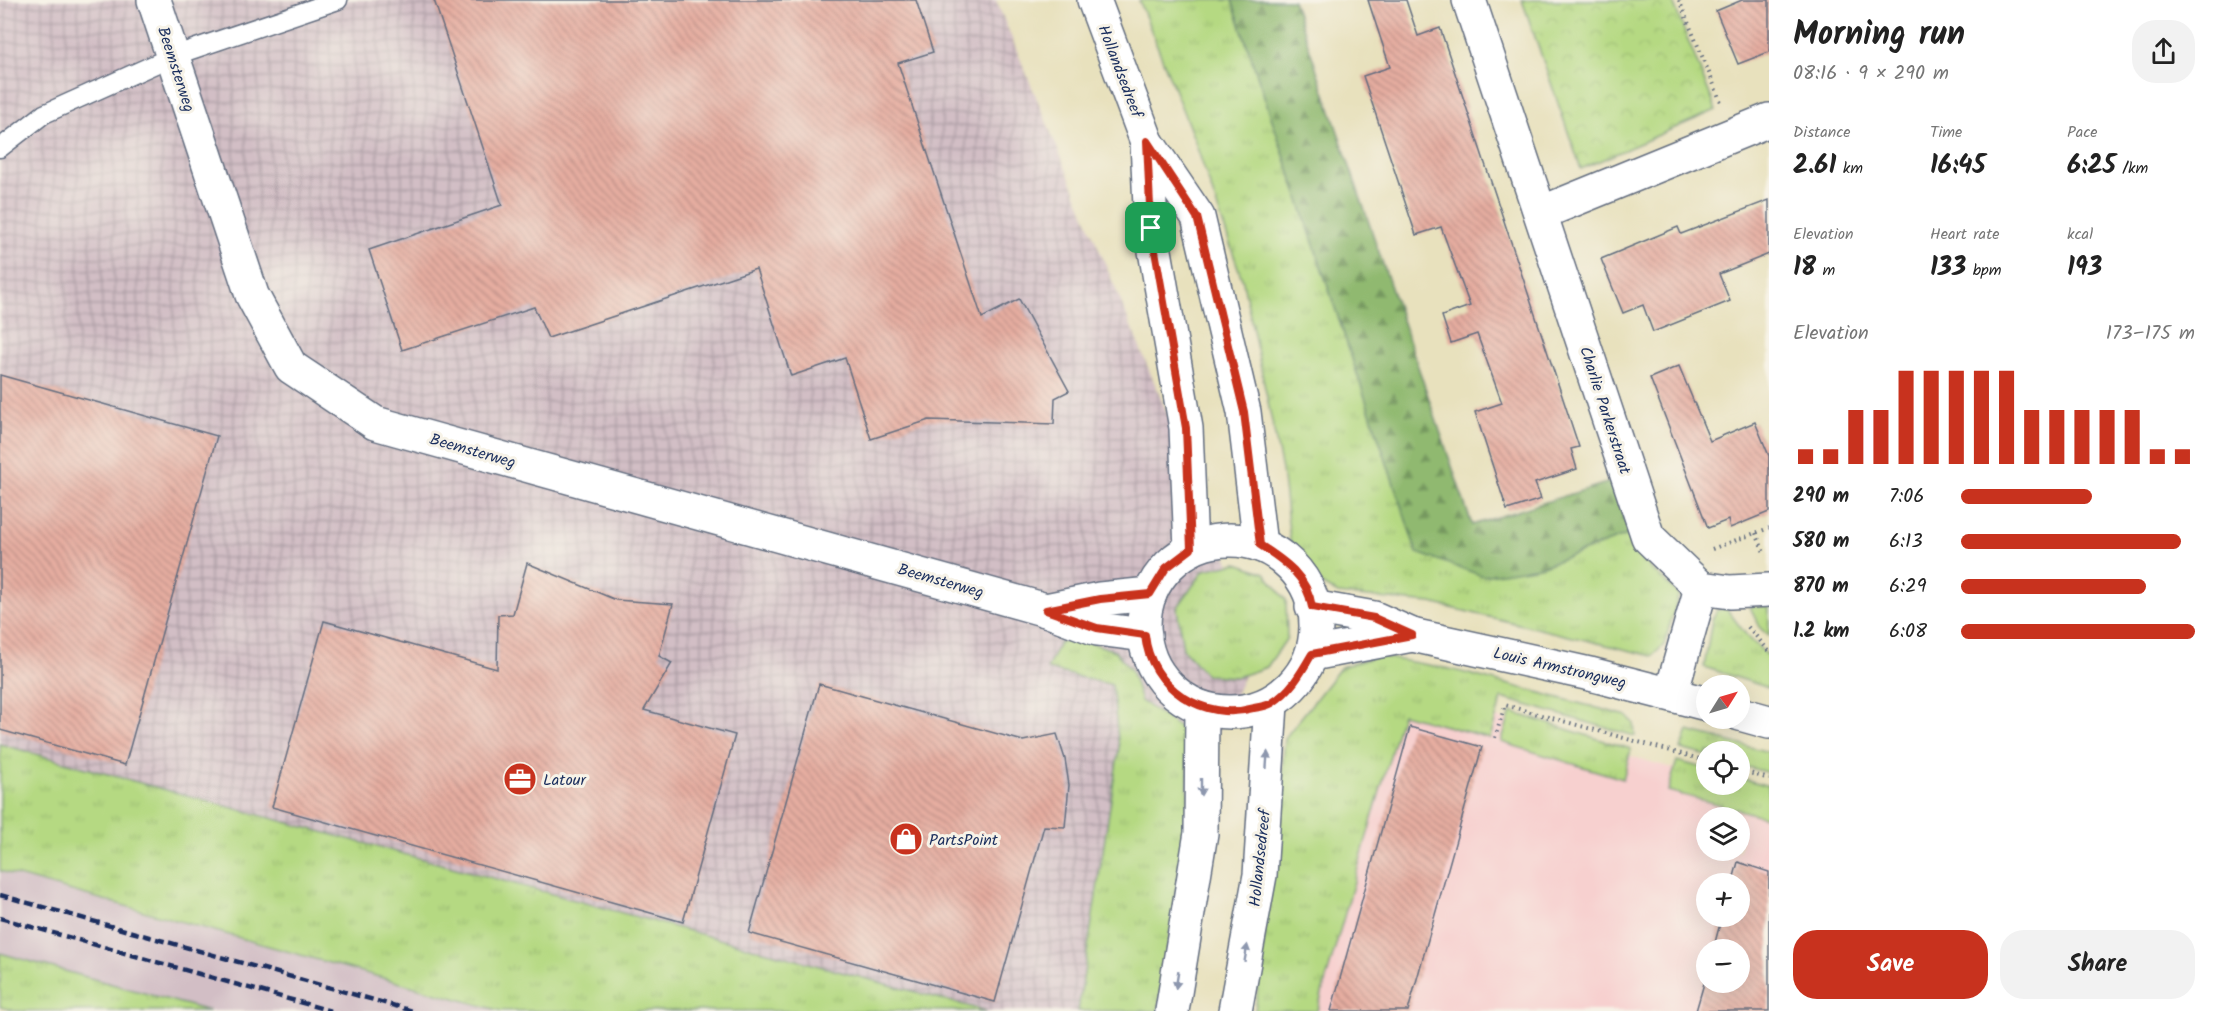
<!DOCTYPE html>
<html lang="en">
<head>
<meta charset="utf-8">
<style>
	body { margin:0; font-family:Kalam,sans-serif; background:#f2f2f2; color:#222; height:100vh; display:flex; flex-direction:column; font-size:22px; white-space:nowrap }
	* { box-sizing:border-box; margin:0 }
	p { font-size:20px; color:#767676 }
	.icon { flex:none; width:33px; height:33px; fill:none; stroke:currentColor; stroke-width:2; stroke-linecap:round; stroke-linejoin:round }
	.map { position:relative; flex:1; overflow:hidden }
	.drawer { display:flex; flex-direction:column; background:#fff; width:450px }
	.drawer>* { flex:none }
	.needle { width:39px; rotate:53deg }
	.fabs { position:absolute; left:1696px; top:675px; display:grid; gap:12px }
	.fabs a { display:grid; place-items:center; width:54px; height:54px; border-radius:50%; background:#fff; box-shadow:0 6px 24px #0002; font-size:30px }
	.pin { position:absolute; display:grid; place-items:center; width:51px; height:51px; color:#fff; margin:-26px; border-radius:12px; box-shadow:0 3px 9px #0006 }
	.round { display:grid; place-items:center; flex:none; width:63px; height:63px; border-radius:24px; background:#f2f2f2 }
	.headline { display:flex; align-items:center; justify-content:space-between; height:102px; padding:0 24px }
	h1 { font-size:33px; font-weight:800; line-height:45px }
	.figures { display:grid; grid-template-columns:repeat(3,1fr); gap:9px; height:102px; padding:6px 24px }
	.figures div { display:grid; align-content:center }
	.figures b { font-size:26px; font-weight:800 }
	.figures small { font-size:16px; font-weight:400 }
	.figures p { font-size:16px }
	.chart { height:168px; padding:12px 24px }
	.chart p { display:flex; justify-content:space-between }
	.chart svg { width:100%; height:108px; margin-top:6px; stroke:#c8321e; stroke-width:6 }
	.primary-button { display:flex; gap:12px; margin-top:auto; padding:12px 24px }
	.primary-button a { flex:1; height:69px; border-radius:24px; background:#c8321e; color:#fff; font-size:24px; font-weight:800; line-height:69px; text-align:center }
	.primary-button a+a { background:#f2f2f2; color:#222 }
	ul { padding:0 24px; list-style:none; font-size:20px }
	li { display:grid; grid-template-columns:96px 72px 1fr; align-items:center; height:45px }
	li i { height:15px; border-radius:8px; background:#c8321e }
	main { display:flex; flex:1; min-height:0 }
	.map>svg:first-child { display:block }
</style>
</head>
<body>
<main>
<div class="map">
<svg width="1769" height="1011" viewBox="0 0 1769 1011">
	<defs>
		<pattern id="industrial-grid" width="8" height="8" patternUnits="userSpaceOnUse" patternTransform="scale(1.5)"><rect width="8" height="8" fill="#d2bec5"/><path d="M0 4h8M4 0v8" fill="none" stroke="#aa9ba3"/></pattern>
		<pattern id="grass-tufts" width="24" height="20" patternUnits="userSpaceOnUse" patternTransform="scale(1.5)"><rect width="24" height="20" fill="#b5d982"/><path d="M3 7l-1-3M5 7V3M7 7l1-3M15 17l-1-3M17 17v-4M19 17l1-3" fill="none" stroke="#9bbb73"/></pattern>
		<pattern id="forest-firs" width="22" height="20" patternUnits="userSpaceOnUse" patternTransform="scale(1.5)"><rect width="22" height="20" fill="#90b970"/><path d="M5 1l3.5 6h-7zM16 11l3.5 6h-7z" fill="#75975f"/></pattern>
		<pattern id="park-crowns" width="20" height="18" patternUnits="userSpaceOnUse" patternTransform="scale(1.5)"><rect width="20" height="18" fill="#b5d982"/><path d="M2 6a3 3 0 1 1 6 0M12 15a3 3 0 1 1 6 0" fill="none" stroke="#9bbb73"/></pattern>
		<pattern id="building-back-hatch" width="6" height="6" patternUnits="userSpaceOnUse" patternTransform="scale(1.5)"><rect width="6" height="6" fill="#e6ada0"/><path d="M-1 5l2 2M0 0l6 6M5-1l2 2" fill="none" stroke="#ba8d86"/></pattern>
	</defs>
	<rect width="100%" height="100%" fill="#f7f3e8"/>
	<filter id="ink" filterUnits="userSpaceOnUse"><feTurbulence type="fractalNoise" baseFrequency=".0167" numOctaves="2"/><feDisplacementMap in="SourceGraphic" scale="12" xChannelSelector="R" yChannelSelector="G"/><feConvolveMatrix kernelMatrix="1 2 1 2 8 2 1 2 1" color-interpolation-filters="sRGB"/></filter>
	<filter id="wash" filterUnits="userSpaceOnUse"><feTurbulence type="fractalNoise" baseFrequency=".008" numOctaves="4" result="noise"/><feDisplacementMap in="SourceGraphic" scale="24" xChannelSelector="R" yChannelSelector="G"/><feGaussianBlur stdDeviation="1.35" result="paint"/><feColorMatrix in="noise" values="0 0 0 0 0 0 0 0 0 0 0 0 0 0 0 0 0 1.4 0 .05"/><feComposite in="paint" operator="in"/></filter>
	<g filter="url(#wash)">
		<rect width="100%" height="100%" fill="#e8e1bd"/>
		<!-- built -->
		<path fill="#f7d0cf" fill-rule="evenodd" d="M1378,684L1707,778V784L1769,796V1011H1299ZM1707,818H1740V850H1707ZM1707,884H1740V916H1707ZM1707,950H1740V982H1707Z"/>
		<!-- industrial -->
		<polygon fill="url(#industrial-grid)" points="0,0 996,0 1261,640 1085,1011 976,1011 0,775"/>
		<!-- railway -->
		<polygon fill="#d2bec5" points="0,872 498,1011 209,1011 0,953"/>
		<!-- grass -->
		<g fill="url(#grass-tufts)" stroke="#688470" stroke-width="1.5">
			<polygon points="1139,0 1232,0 1417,552 1540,567 1630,534 1650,568 1679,594 1664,645 1652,656 1431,603 1338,594 1309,577 1291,548 1282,470 1243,282 1194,139"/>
			<polygon points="1237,563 1265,573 1286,600 1287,638 1267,667 1237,677 1206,675 1183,649 1177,608 1204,570"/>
			<polygon points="1769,606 1769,636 1761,629 1750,607"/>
			<polygon points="1726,608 1747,636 1769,657 1769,688 1704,667 1712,620 1717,610"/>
			<polygon points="1075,637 1115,651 1131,670 1141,701 1188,733 1188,811 1158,1011 1078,1011 1119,748 1112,685 1047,669 1059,643"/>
			<polygon points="1378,656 1450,669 1627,716 1634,723 1635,736 1502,698 1490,738 1402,714 1317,1011 1255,1011 1275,854 1285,738 1341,667"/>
			<polygon points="1511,712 1631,749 1623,779 1501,742"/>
			<polygon points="1688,731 1769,752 1769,773 1740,765 1740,752 1707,752 1707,756 1681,749"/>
			<polygon points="0,744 111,775 986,1011 501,1011 0,871"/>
			<polygon points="1677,761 1707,769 1707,784 1740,784 1740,778 1769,786 1769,818 1668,791"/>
			<polygon points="0,953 209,1011 15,1011 0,1007"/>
		</g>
		<!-- forest -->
		<polygon fill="url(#forest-firs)" stroke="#567467" stroke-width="1.5" points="1232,0 1293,0 1472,525 1613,481 1630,534 1540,567 1483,576 1417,553"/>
		<!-- park -->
		<polygon fill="url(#park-crowns)" stroke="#688470" stroke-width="1.5" points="1522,0 1672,0 1716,110 1581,169"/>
		<g id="blocks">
			<!-- building -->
			<g fill="url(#building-back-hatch)">
				<polygon points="434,0 916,0 933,52 898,63 982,318 1019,299 1069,391 1055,398 1054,424 929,420 871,439 845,358 791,376 756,269 548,338 534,307 402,350 369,250 502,205"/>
				<polygon points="1368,0 1406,0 1418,36 1440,28 1579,447 1571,449 1577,469 1535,483 1541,499 1507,510 1475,412 1502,403 1477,334 1451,343 1442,316 1470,306 1441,227 1416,235 1363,76 1390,67"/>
				<polygon points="1742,0 1769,0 1769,52 1738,64 1716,11"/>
				<polygon points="1769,200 1769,254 1719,274 1730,301 1653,332 1643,305 1623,313 1601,259 1678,227 1681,234"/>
				<polygon points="1679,366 1710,441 1755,422 1769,456 1769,512 1730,528 1728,520 1708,528 1650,378"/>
				<polygon points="0,375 217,436 125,765 0,730"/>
				<polygon points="527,563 616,600 673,604 659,656 672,663 644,710 735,735 683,922 272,807 324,621 497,669 498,615 513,614"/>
				<polygon points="819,684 1023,741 1057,734 1065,759 1069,785 1065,827 1044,826 995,1002 749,933"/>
				<polygon points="1410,727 1482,747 1408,1011 1331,1011"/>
				<polygon points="1738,862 1769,872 1769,1011 1696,1011 1707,973 1707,982 1740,982 1740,950 1713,950 1722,916 1740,916 1740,884 1732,884"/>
			</g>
		</g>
	</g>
	<g filter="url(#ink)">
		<use href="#blocks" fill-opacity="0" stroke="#636d7f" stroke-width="1.5"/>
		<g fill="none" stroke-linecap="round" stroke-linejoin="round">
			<defs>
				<polyline id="lane" points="0,148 44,114 173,56 338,0"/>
				<g id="street">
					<polyline points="154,0 252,295 291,367 375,423 1046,610 1097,629 1145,635"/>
					<polyline points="1469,0 1648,537 1701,588"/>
					<polyline points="1541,213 1769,120"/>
					<polyline points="1046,610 1100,599 1150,594"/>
					<polyline points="1671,694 1701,588 1730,592 1769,590"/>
				</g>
				<g id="secondary">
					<polyline points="1094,0 1147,142 1198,217 1244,412 1260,545"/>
					<polyline points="1147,142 1151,228 1186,428 1191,549"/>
					<circle cx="1230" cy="626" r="86"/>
					<polyline points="1312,607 1374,618 1412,635 1590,674 1707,704"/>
					<polyline points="1312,654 1412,635"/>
					<polyline points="1740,714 1769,722"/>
					<polyline points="1172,1011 1201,833 1202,708"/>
					<polyline points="1235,1011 1260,875 1271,704"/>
				</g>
			</defs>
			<!-- lane casing -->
			<use href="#lane" stroke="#636d7f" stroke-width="21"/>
			<!-- street casing -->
			<use href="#street" stroke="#636d7f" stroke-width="36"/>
			<!-- secondary casing -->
			<use href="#secondary" stroke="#636d7f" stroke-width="36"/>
			<!-- path -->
			<g stroke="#636d7f" stroke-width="4" stroke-dasharray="1.5 4.5" stroke-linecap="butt">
				<polyline points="1679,0 1721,102"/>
				<polyline points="1756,533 1765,555"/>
				<polyline points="1712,549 1769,528"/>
				<polyline points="1748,627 1769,651"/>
				<polyline points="1495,738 1505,705 1707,761"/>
				<polyline points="1740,770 1769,779"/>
			</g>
			<!-- lane -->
			<use href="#lane" stroke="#fff" stroke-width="18"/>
			<!-- street -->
			<use href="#street" stroke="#fff" stroke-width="33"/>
			<!-- secondary -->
			<use href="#secondary" stroke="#fff" stroke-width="33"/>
			<!-- rail -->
			<g stroke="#1b2f5e" stroke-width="4.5" stroke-dasharray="9 4.5" stroke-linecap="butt">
				<polyline points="0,895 413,1011"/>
				<polyline points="0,918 331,1011"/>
			</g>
		</g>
		<!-- one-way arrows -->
		<defs><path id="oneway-solid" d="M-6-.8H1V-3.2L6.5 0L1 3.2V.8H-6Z" transform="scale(1.5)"/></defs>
		<g fill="#8d97ae">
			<use href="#oneway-solid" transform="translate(1267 760) rotate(-86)"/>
			<use href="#oneway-solid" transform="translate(1201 787) rotate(90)"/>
			<use href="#oneway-solid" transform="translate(1246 953) rotate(-80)"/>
			<use href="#oneway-solid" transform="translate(1177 980) rotate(99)"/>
		</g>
	</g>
	<g fill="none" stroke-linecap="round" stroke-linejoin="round" filter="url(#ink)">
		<defs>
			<path id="route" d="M1147,141L1197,217L1244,412L1260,545C1285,561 1307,576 1312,607L1374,618L1412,635L1312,654C1301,673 1291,691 1272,703C1267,706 1260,707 1254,708C1204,722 1150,688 1145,635L1097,628L1046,610L1100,599L1150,594L1166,568L1191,549L1186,428L1151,228Z"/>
		</defs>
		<!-- route casing -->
		<use href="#route" stroke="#fff" stroke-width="12"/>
		<!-- route -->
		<use href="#route" stroke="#c8321e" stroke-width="8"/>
	</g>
	<!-- icons -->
	<defs>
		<symbol id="office-disc" viewBox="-11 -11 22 22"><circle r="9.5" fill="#c8321e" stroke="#f7f3e8"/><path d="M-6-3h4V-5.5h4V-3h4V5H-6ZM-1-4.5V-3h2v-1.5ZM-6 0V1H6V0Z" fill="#fff"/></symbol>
		<symbol id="shop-disc" viewBox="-11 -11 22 22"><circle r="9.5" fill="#c8321e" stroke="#f7f3e8"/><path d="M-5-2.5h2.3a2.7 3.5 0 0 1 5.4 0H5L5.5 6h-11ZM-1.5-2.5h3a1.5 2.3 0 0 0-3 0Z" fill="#fff"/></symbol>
	</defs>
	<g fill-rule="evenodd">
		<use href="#office-disc" x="501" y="760" width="38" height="38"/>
		<use href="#shop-disc" x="887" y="820" width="38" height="38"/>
	</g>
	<g text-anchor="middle" stroke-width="6" stroke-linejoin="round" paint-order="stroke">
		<!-- street labels -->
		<g font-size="16" fill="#1b2f5e" stroke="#f7f3e8">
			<text transform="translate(177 69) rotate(72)" y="6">Beemsterweg</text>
			<text transform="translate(1121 71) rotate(69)" y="6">Hollandsedreef</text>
			<text transform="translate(1606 410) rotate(72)" y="6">Charlie Parkerstraat</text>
			<text transform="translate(473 450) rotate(16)" y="6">Beemsterweg</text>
			<text transform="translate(941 580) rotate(16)" y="6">Beemsterweg</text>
			<text transform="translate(1560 667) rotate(13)" y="6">Louis Armstrongweg</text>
			<text transform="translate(1259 858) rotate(-84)" y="6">Hollandsedreef</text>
		</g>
		<!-- poi labels -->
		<g font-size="16" fill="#1b2f5e" stroke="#f7f3e8" text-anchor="start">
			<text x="543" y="785">Latour</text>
			<text x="929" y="845">PartsPoint</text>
		</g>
	</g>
</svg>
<div class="fabs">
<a><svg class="needle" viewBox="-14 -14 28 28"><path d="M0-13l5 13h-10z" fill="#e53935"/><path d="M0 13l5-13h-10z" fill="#767676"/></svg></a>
<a><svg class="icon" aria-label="locate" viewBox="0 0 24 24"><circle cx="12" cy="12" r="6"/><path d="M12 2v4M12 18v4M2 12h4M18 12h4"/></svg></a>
<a><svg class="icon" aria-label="layers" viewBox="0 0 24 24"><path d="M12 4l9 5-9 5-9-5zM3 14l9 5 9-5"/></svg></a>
<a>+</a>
<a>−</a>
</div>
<div class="pin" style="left:1151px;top:228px;background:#1e9e55"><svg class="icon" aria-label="arrive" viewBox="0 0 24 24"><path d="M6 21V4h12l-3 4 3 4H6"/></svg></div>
</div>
<section class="drawer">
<div class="headline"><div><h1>Morning run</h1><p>08:16 · 9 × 290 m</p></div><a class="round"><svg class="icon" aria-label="share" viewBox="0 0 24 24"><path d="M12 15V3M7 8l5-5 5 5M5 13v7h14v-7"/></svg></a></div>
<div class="figures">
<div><p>Distance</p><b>2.61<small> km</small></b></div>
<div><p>Time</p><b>16:45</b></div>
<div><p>Pace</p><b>6:25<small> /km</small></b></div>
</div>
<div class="figures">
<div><p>Elevation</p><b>18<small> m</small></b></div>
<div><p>Heart rate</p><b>133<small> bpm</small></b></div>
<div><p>kcal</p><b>193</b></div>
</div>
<div class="chart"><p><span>Elevation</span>173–175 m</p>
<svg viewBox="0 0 160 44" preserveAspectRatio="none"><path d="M5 44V38M15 44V38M25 44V22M35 44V22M45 44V6M55 44V6M65 44V6M75 44V6M85 44V6M95 44V22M105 44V22M115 44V22M125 44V22M135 44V22M145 44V38M155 44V38"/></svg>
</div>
<ul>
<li><b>290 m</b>7:06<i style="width:56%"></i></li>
<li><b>580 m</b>6:13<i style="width:94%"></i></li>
<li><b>870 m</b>6:29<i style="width:79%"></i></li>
<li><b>1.2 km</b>6:08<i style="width:100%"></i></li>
</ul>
<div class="primary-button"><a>Save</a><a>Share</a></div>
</section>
</main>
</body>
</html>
